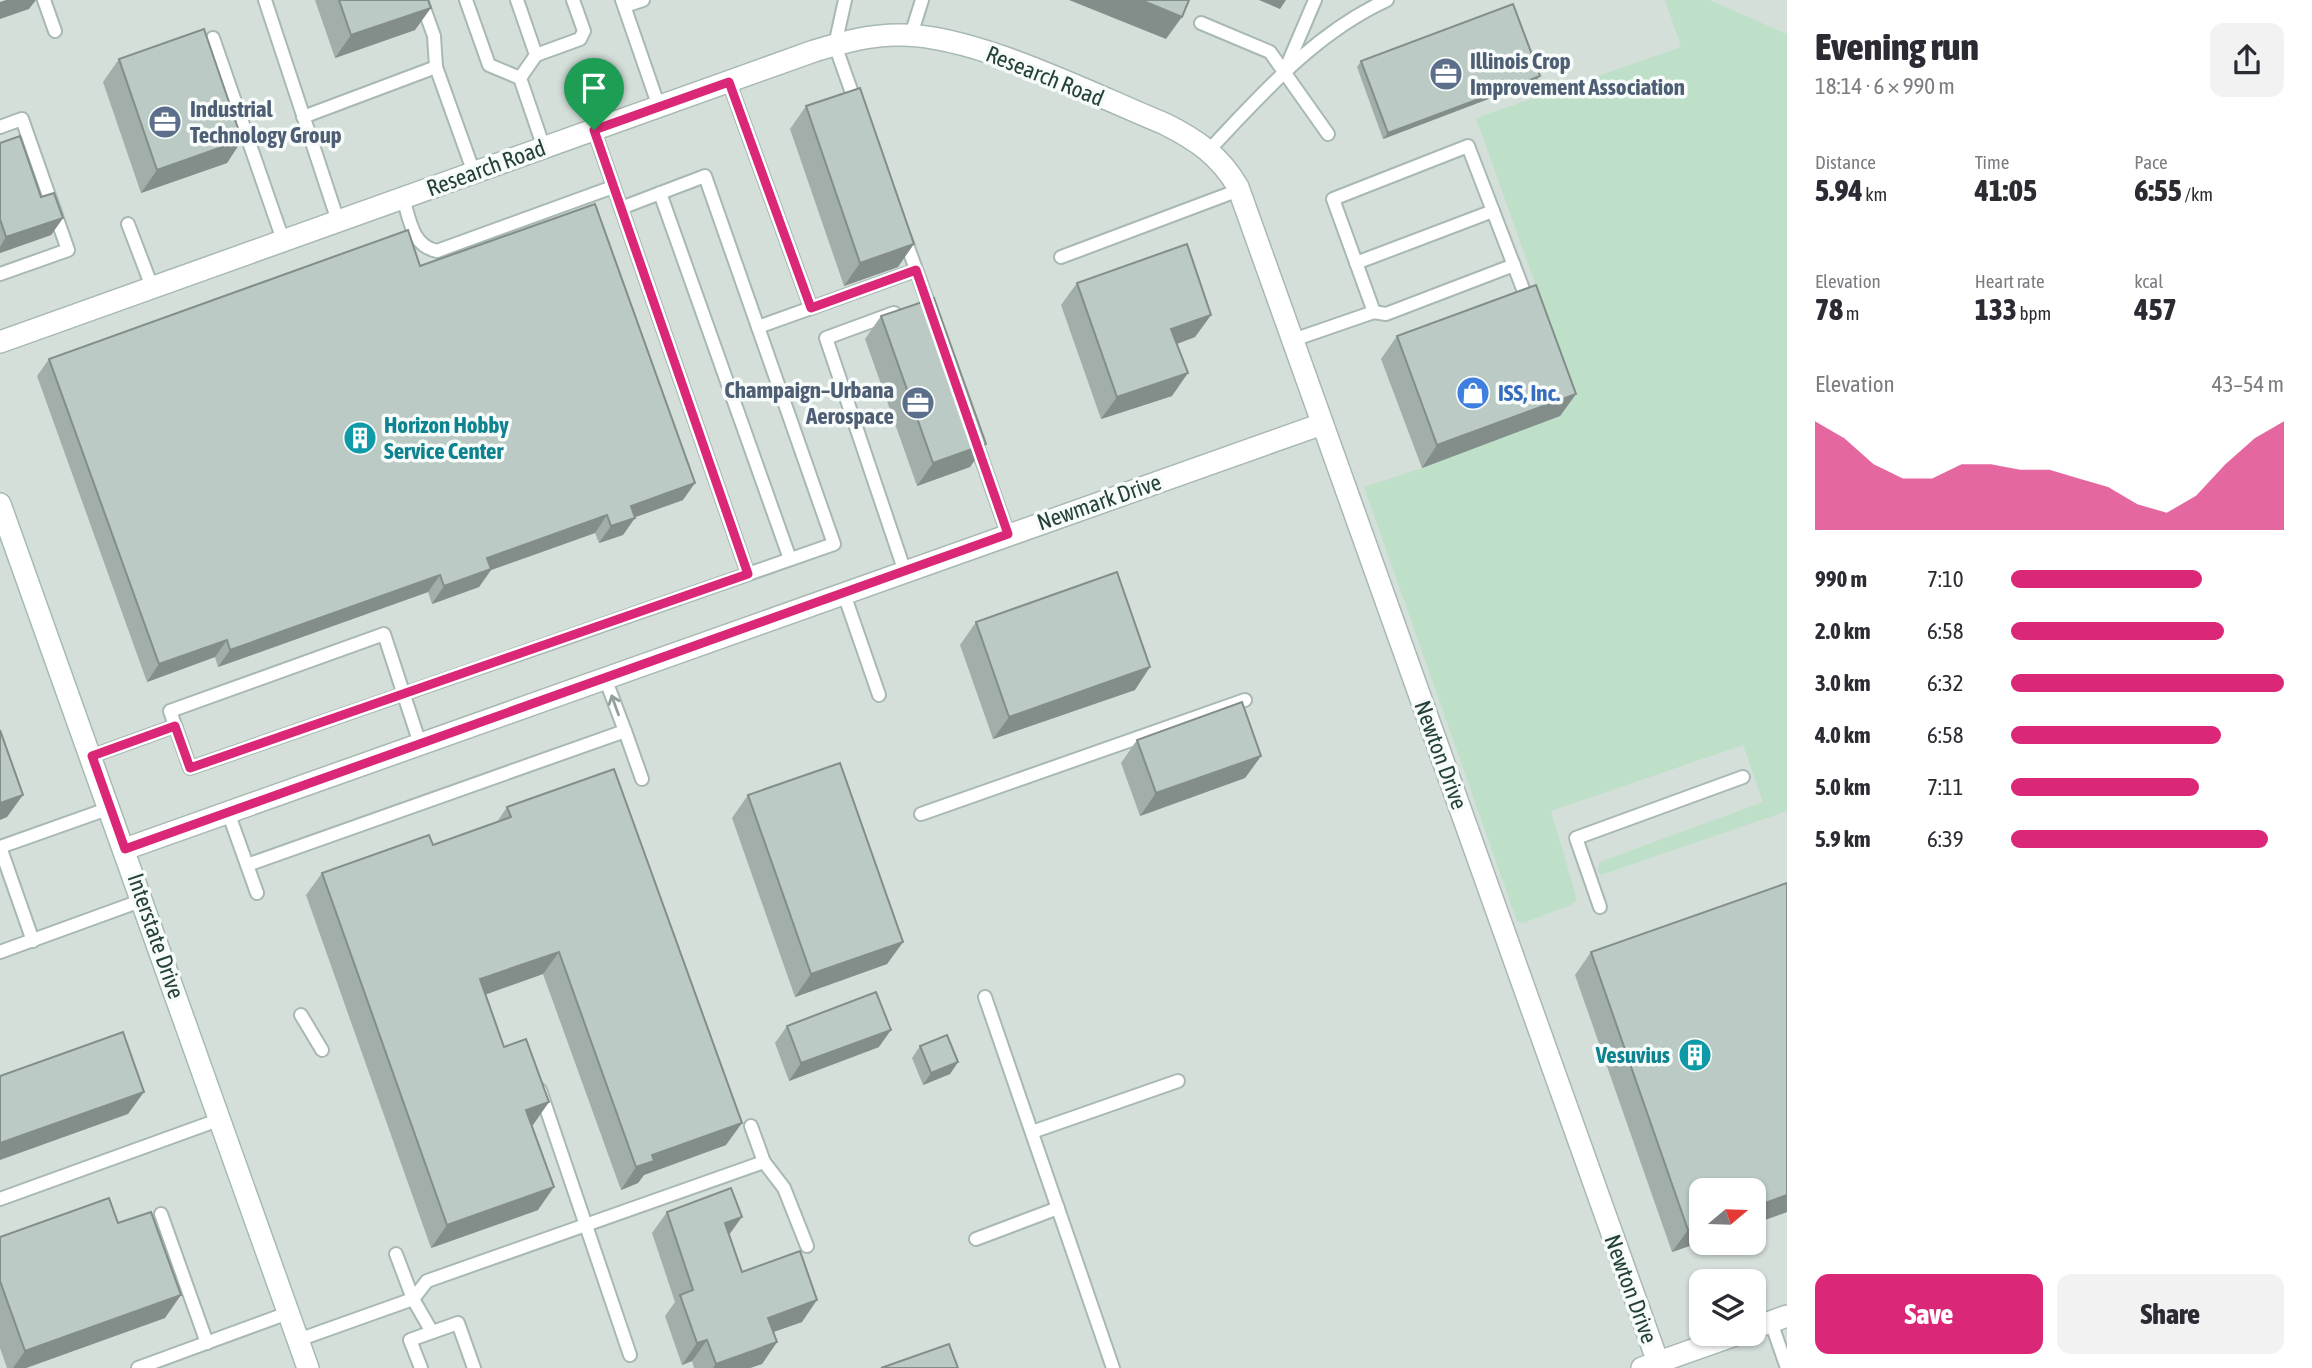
<!DOCTYPE html>
<html lang="en">
<head>
<meta charset="utf-8">
<style>
	body { margin:0; font-family:"Asap Condensed",sans-serif; background:#f2f2f3; color:#2b2b33; height:100vh; display:flex; flex-direction:column; font-size:26px; white-space:nowrap }
	* { box-sizing:border-box; margin:0 }
	p { font-size:23px; color:#7c7c81 }
	.icon { flex:none; width:38px; height:38px; fill:none; stroke:currentColor; stroke-width:2; stroke-linecap:round; stroke-linejoin:round }
	.map { position:relative; flex:1; overflow:hidden }
	.side { display:flex; flex-direction:column; background:#fff; width:525px }
	.side>* { flex:none }
	.needle { width:46px; rotate:71deg }
	.fabs { position:absolute; left:1689px; top:1178px; display:grid; gap:14px }
	.fabs a { display:grid; place-items:center; width:77px; height:77px; border-radius:14px; background:#fff; box-shadow:0 2px 5px #0004; font-size:35px }
	.pin { position:absolute; display:grid; place-items:center; width:60px; height:60px; color:#fff; margin:-72px -30px; border-radius:50% 50% 50% 0; rotate:-45deg; box-shadow:0 0 7px #0007 }
	.pin .icon { rotate:45deg }
	.round { display:grid; place-items:center; flex:none; width:74px; height:74px; border-radius:14px; background:#f2f2f3 }
	.overview { display:flex; align-items:center; justify-content:space-between; height:119px; padding:0 28px }
	h1 { font-size:38px; font-weight:800; line-height:52px }
	.stats { display:grid; grid-template-columns:repeat(3,1fr); gap:10px; height:119px; padding:7px 28px }
	.stats div { display:grid; align-content:center }
	.stats b { font-size:30px; font-weight:800 }
	.stats small { font-size:19px; font-weight:400 }
	.stats p { font-size:19px }
	.chart { height:196px; padding:14px 28px }
	.chart p { display:flex; justify-content:space-between }
	.chart svg { width:100%; height:126px; margin-top:7px; fill:#db2777; opacity:.7 }
	.primary-button { display:flex; gap:14px; margin-top:auto; padding:14px 28px }
	.primary-button a { flex:1; height:80px; border-radius:14px; background:#db2777; color:#fff; font-size:28px; font-weight:800; line-height:80px; text-align:center }
	.primary-button a+a { background:#f2f2f3; color:#2b2b33 }
	ul { padding:0 28px; list-style:none; font-size:23px }
	li { display:grid; grid-template-columns:112px 84px 1fr; align-items:center; height:52px }
	li i { height:18px; border-radius:9px; background:#db2777 }
	main { display:flex; flex:1; min-height:0 }
	.map>svg:first-child { display:block }
</style>
</head>
<body>
<main>
<div class="map">
<svg width="1787" height="1368" viewBox="0 0 1787 1368">
	<rect width="100%" height="100%" fill="#e6efeb"/>
	<!-- built -->
	<path fill="#d4dfda" fill-rule="evenodd" d="M0,0H1787V1368H0ZM1701,1190H1754V1242H1701ZM1701,1281H1754V1334H1701Z"/>
	<!-- green -->
	<polygon fill="#bfe0c8" points="1665,0 1709,0 1787,34 1787,811 1601,875 1598,872 1599,864 1602,861 1763,802 1743,745 1551,811 1577,899 1571,905 1523,923 1517,921 1364,487 1422,468 1563,362 1476,118 1681,47"/>
	<g fill="none" stroke-linecap="round" stroke-linejoin="round">
		<defs>
			<g id="service">
				<polyline points="44,0 55,31"/>
				<polyline points="265,0 338,221"/>
				<polyline points="421,0 434,36 436,67 474,173"/>
				<polyline points="466,0 489,65 520,78 544,148"/>
				<polyline points="517,0 536,55 520,78"/>
				<polyline points="622,0 659,107"/>
				<polyline points="845,0 835,45 857,107"/>
				<polyline points="625,6 643,0"/>
				<polyline points="1201,23 1270,52 1328,134"/>
				<polyline points="911,35 922,0"/>
				<polyline points="213,38 283,240"/>
				<polyline points="536,55 580,39 584,31 573,0"/>
				<polyline points="1286,68 1315,0"/>
				<polyline points="729,82 811,308 916,270"/>
				<polyline points="303,117 436,67"/>
				<polyline points="0,127 22,119 68,250 0,274"/>
				<polyline points="594,130 748,574"/>
				<path d="M1209,150C1263,93 1315,33 1387,0"/>
				<polyline points="660,193 790,559"/>
				<path d="M403,198C410,220 412,246 437,251L613,187"/>
				<polyline points="128,224 152,287"/>
				<polyline points="904,236 932,314"/>
				<polyline points="1061,257 1239,190"/>
				<polyline points="1356,263 1493,211"/>
				<polyline points="1373,312 1386,314 1514,265"/>
				<polyline points="894,313 826,338 905,572"/>
				<polyline points="758,327 811,308"/>
				<polyline points="1293,340 1374,312 1333,199 1468,146 1528,302"/>
				<polyline points="974,437 1008,534"/>
				<polyline points="844,594 879,695"/>
				<polyline points="605,678 625,731"/>
				<path d="M420,744L384,634L170,711L190,768C404,693 620,620 834,544L705,176L621,208"/>
				<polyline points="92,756 175,726"/>
				<polyline points="228,812 257,893"/>
				<polyline points="921,814 1245,700"/>
				<polyline points="247,865 625,731 642,779"/>
				<polyline points="1600,907 1576,838 1743,777"/>
				<polyline points="33,941 0,847 110,808"/>
				<polyline points="0,952 143,900"/>
				<polyline points="985,997 1113,1368"/>
				<polyline points="301,1015 322,1050"/>
				<polyline points="540,1090 630,1355"/>
				<polyline points="751,1126 764,1162 784,1188 807,1246"/>
				<polyline points="1032,1132 1178,1081"/>
				<polyline points="0,1199 221,1119"/>
				<polyline points="161,1214 207,1343"/>
				<polyline points="976,1239 1058,1208"/>
				<polyline points="396,1254 413,1299 432,1332"/>
				<polyline points="1771,1322 1787,1368"/>
				<polyline points="298,1340 413,1299 427,1281 764,1162"/>
				<polyline points="138,1368 288,1313"/>
				<polyline points="421,1368 410,1340 458,1323 474,1368"/>
			</g>
			<g id="minor">
				<path d="M0,342L814,51C844,42 872,34 903,35C978,36 1094,95 1165,124C1197,140 1220,156 1238,187L1660,1368"/>
				<polyline points="125,849 1322,424"/>
				<polyline points="1754,1328 1787,1316"/>
				<polyline points="1642,1368 1738,1334"/>
			</g>
			<polyline id="secondary" points="0,504 308,1368"/>
		</defs>
		<!-- service casing -->
		<use href="#service" stroke="#a8b8b2" stroke-width="16"/>
		<!-- minor casing -->
		<use href="#minor" stroke="#a8b8b2" stroke-width="24"/>
		<!-- secondary casing -->
		<use href="#secondary" stroke="#a4bbb3" stroke-width="24"/>
		<!-- service -->
		<use href="#service" stroke="#fff" stroke-width="12"/>
		<!-- minor -->
		<use href="#minor" stroke="#fff" stroke-width="21"/>
		<!-- secondary -->
		<use href="#secondary" stroke="#fff" stroke-width="21"/>
	</g>
	<!-- wall -->
	<g fill="#a1aea9">
		<polygon points="315,0 428,0 415,30 335,58"/>
		<polygon points="119,59 242,140 227,163 141,193 103,82"/>
		<polygon points="1361,61 1536,81 1383,139 1357,67"/>
		<polygon points="806,106 898,267 844,286 790,129"/>
		<polygon points="0,143 41,197 63,218 51,235 0,253"/>
		<polygon points="1077,283 1211,315 1195,337 1177,344 1172,396 1101,419 1061,305"/>
		<polygon points="881,316 986,444 970,467 917,486 865,339"/>
		<polygon points="1397,336 1576,394 1560,416 1422,468 1381,359"/>
		<polygon points="49,359 683,500 635,517 623,535 599,543 595,533 491,570 479,587 432,604 428,592 218,667 215,657 147,682 37,376"/>
		<polygon points="976,622 1135,690 993,739 960,645"/>
		<polygon points="1137,740 1261,756 1245,778 1140,816 1121,763"/>
		<polygon points="748,795 903,942 887,964 795,997 732,818"/>
		<polygon points="507,807 726,1145 644,1175 638,1183 621,1190 543,974 486,994 504,1047 549,1102 532,1125 538,1210 431,1248 306,895 322,873 433,845 497,822"/>
		<polygon points="1787,883 1787,1212 1672,1252 1575,975 1591,952"/>
		<polygon points="787,1026 879,1047 789,1081 775,1043"/>
		<polygon points="920,1046 958,1062 950,1074 923,1085 912,1058"/>
		<polygon points="667,1212 729,1235 742,1272 802,1322 773,1332 777,1342 762,1364 750,1368 694,1368 692,1361 682,1365 665,1316 675,1302 652,1233"/>
		<polygon points="0,1237 165,1318 26,1368 7,1368 0,1348"/>
	</g>
	<!-- shaded-wall -->
	<g fill="#838d89">
		<polygon points="6,0 36,0 29,9 0,19 0,2"/>
		<polygon points="1069,0 1141,0 1182,17 1166,39"/>
		<polygon points="1259,0 1286,0 1280,9"/>
		<polygon points="431,8 415,30 335,58 351,35"/>
		<polygon points="1540,76 1536,81 1383,139 1388,133"/>
		<polygon points="242,140 227,163 141,193 157,170"/>
		<polygon points="63,218 51,235 0,253 0,247 6,237"/>
		<polygon points="914,244 898,267 844,286 860,263"/>
		<polygon points="1211,315 1195,337 1155,352 1171,329"/>
		<polygon points="1188,373 1172,396 1101,419 1117,397"/>
		<polygon points="1576,394 1560,416 1422,468 1437,445"/>
		<polygon points="986,444 970,467 917,486 933,463"/>
		<polygon points="695,483 683,500 619,523 631,506"/>
		<polygon points="607,515 595,533 491,570 479,587 432,604 444,586 487,558"/>
		<polygon points="635,518 623,535 599,543 611,526"/>
		<polygon points="440,575 428,592 218,667 230,650"/>
		<polygon points="227,640 215,657 147,682 159,664"/>
		<polygon points="1150,667 1135,690 993,739 1009,717"/>
		<polygon points="1261,756 1245,778 1140,816 1156,793"/>
		<polygon points="23,795 7,817 0,820 0,803"/>
		<polygon points="903,942 887,964 795,997 811,974"/>
		<polygon points="559,952 543,974 465,1002 480,979"/>
		<polygon points="891,1030 879,1047 789,1081 801,1063"/>
		<polygon points="958,1062 950,1074 923,1085 931,1073"/>
		<polygon points="144,1092 128,1114 0,1160 0,1143"/>
		<polygon points="549,1102 533,1125 510,1133 526,1110"/>
		<polygon points="742,1123 726,1145 644,1175 638,1183 621,1190 636,1167 652,1155"/>
		<polygon points="554,1187 538,1210 431,1248 447,1225"/>
		<polygon points="1787,1195 1787,1212 1754,1224 1754,1207"/>
		<polygon points="742,1217 726,1239 725,1223"/>
		<polygon points="1701,1225 1701,1242 1672,1252 1688,1230"/>
		<polygon points="181,1295 165,1318 26,1368 13,1368 25,1351"/>
		<polygon points="817,1300 802,1322 753,1339 768,1318"/>
		<polygon points="707,1340 692,1361 682,1365 697,1343"/>
		<polygon points="777,1342 762,1364 750,1368 713,1368 716,1364"/>
	</g>
	<!-- building -->
	<g fill="#bbcac4" stroke="#838d89" stroke-width="2">
		<polygon points="339,0 428,0 431,8 351,35"/>
		<polygon points="1141,0 1189,0 1182,17"/>
		<polygon points="1513,4 1540,76 1388,133 1361,61"/>
		<polygon points="204,29 242,140 157,170 119,59"/>
		<polygon points="860,88 914,244 860,263 806,106"/>
		<polygon points="20,136 41,197 54,193 63,218 6,237 0,219 0,143"/>
		<polygon points="595,204 695,483 631,506 635,518 611,526 607,515 487,558 491,569 444,586 440,575 230,650 227,640 159,664 49,359 408,230 420,266"/>
		<polygon points="1187,244 1211,315 1171,329 1188,373 1117,397 1077,283"/>
		<polygon points="1536,285 1576,394 1437,445 1397,336"/>
		<polygon points="934,298 986,444 933,463 881,316"/>
		<polygon points="1117,572 1150,667 1009,717 976,622"/>
		<polygon points="1242,702 1261,756 1156,793 1137,740"/>
		<polygon points="0,730 23,795 0,803"/>
		<polygon points="840,763 903,942 811,974 748,795"/>
		<polygon points="614,769 742,1123 652,1155 654,1161 636,1167 559,952 480,979 504,1047 526,1039 549,1102 526,1110 554,1187 447,1225 322,873 429,835 433,845 511,817 507,807"/>
		<polygon points="1787,883 1787,1195 1754,1207 1754,1190 1701,1190 1701,1225 1688,1230 1591,952"/>
		<polygon points="876,992 891,1030 801,1063 787,1026"/>
		<polygon points="123,1032 144,1092 0,1143 0,1076"/>
		<polygon points="947,1035 958,1062 931,1073 920,1046"/>
		<polygon points="731,1188 742,1217 725,1223 742,1272 800,1251 817,1300 768,1318 777,1342 716,1364 707,1340 697,1343 680,1295 693,1290 667,1212"/>
		<polygon points="109,1198 118,1223 151,1212 181,1295 25,1351 0,1281 0,1237"/>
		<polygon points="949,1344 958,1368 881,1368"/>
	</g>
	<!-- one-way arrows -->
	<defs><path id="oneway-shaft" d="M-6 0H5M1.5-3L5.5 0L1.5 3" fill="none" stroke-width="1.6" stroke-linecap="round" stroke-linejoin="round" transform="scale(1.75)"/></defs>
	<use stroke="#92a09c" href="#oneway-shaft" transform="translate(615 705) rotate(-110)"/>
	<g fill="none" stroke-linecap="round" stroke-linejoin="round">
		<defs>
			<polygon id="route" points="729,82 811,308 916,270 1008,534 125,849 92,756 175,726 190,768 748,574 594,130"/>
		</defs>
		<!-- route casing -->
		<use href="#route" stroke="#fff" stroke-width="14"/>
		<!-- route -->
		<use href="#route" stroke="#db2777" stroke-width="9"/>
	</g>
	<!-- icons -->
	<defs>
		<symbol id="office-disc" viewBox="-11 -11 22 22"><circle r="9.5" fill="#5c6f8a" stroke="#f7fbf9"/><path d="M-6-3h4V-5.5h4V-3h4V5H-6ZM-1-4.5V-3h2v-1.5ZM-6 0V1H6V0Z" fill="#fff"/></symbol>
		<symbol id="shop-disc" viewBox="-11 -11 22 22"><circle r="9.5" fill="#3f7fe0" stroke="#f7fbf9"/><path d="M-5-2.5h2.3a2.7 3.5 0 0 1 5.4 0H5L5.5 6h-11ZM-1.5-2.5h3a1.5 2.3 0 0 0-3 0Z" fill="#fff"/></symbol>
		<symbol id="building-disc" viewBox="-11 -11 22 22"><circle r="9.5" fill="#0f9aa8" stroke="#f7fbf9"/><path d="M-4-6H4V6H1V3H-1V6H-4ZM-2.5-4.3h1.7v1.8h-1.7ZM.8-4.3h1.7v1.8H.8ZM-2.5-1h1.7V.8h-1.7ZM.8-1h1.7V.8H.8Z" fill="#fff"/></symbol>
	</defs>
	<g fill-rule="evenodd">
		<use href="#office-disc" x="1427" y="55" width="38" height="38"/>
		<use href="#office-disc" x="146" y="103" width="38" height="38"/>
		<use href="#shop-disc" x="1454" y="374" width="38" height="38"/>
		<use href="#office-disc" x="899" y="384" width="38" height="38"/>
		<use href="#building-disc" x="341" y="419" width="38" height="38"/>
		<use href="#building-disc" x="1676" y="1036" width="38" height="38"/>
	</g>
	<g text-anchor="middle" stroke-width="7" stroke-linejoin="round" paint-order="stroke">
		<!-- service labels -->
		<g font-size="23" font-weight="bold" fill="#4e5e75" stroke="#f7fbf9" text-anchor="start">
			<text x="1470" y="69">Illinois Crop<tspan x="1470" dy="26">Improvement Association</tspan></text>
			<text x="190" y="117">Industrial<tspan x="190" dy="26">Technology Group</tspan></text>
			<text x="894" y="398" text-anchor="end">Champaign–Urbana<tspan x="894" dy="26">Aerospace</tspan></text>
		</g>
		<!-- street labels -->
		<g font-size="23" fill="#24423a" stroke="#f7fbf9">
			<text transform="translate(1045 76) rotate(22)" y="8">Research Road</text>
			<text transform="translate(486 168) rotate(-20)" y="8">Research Road</text>
			<text transform="translate(1099 502) rotate(-19)" y="8">Newmark Drive</text>
			<text transform="translate(1441 755) rotate(70)" y="8">Newton Drive</text>
			<text transform="translate(156 936) rotate(71)" y="8">Interstate Drive</text>
			<text transform="translate(1631 1289) rotate(70)" y="8">Newton Drive</text>
		</g>
		<!-- shop labels -->
		<g font-size="23" font-weight="bold" fill="#366cbe" stroke="#f7fbf9" text-anchor="start">
			<text x="1498" y="401">ISS, Inc.</text>
		</g>
		<!-- culture labels -->
		<g font-size="23" font-weight="bold" fill="#0d838f" stroke="#f7fbf9" text-anchor="start">
			<text x="384" y="433">Horizon Hobby<tspan x="384" dy="26">Service Center</tspan></text>
			<text x="1670" y="1063" text-anchor="end">Vesuvius</text>
		</g>
	</g>
</svg>
<div class="fabs">
<a><svg class="needle" viewBox="-14 -14 28 28"><path d="M0-13l5 13h-10z" fill="#e53935"/><path d="M0 13l5-13h-10z" fill="#7c7c81"/></svg></a>
<a><svg class="icon" aria-label="layers" viewBox="0 0 24 24"><path d="M12 4l9 5-9 5-9-5zM3 14l9 5 9-5"/></svg></a>
</div>
<div class="pin" style="left:594px;top:130px;background:#1e9e55"><svg class="icon" aria-label="arrive" viewBox="0 0 24 24"><path d="M6 21V4h12l-3 4 3 4H6"/></svg></div>
</div>
<section class="side">
<div class="overview"><div><h1>Evening run</h1><p>18:14 · 6 × 990 m</p></div><a class="round"><svg class="icon" aria-label="share" viewBox="0 0 24 24"><path d="M12 15V3M7 8l5-5 5 5M5 13v7h14v-7"/></svg></a></div>
<div class="stats">
<div><p>Distance</p><b>5.94<small> km</small></b></div>
<div><p>Time</p><b>41:05</b></div>
<div><p>Pace</p><b>6:55<small> /km</small></b></div>
</div>
<div class="stats">
<div><p>Elevation</p><b>78<small> m</small></b></div>
<div><p>Heart rate</p><b>133<small> bpm</small></b></div>
<div><p>kcal</p><b>457</b></div>
</div>
<div class="chart"><p><span>Elevation</span>43–54 m</p>
<svg viewBox="0 0 160 44" preserveAspectRatio="none"><path d="M0 44V6L10 12L20 21L30 26L40 26L50 21L60 21L70 23L80 23L90 26L100 29L110 35L120 38L130 32L140 21L150 12L160 6V44z"/></svg>
</div>
<ul>
<li><b>990 m</b>7:10<i style="width:70%"></i></li>
<li><b>2.0 km</b>6:58<i style="width:78%"></i></li>
<li><b>3.0 km</b>6:32<i style="width:100%"></i></li>
<li><b>4.0 km</b>6:58<i style="width:77%"></i></li>
<li><b>5.0 km</b>7:11<i style="width:69%"></i></li>
<li><b>5.9 km</b>6:39<i style="width:94%"></i></li>
</ul>
<div class="primary-button"><a>Save</a><a>Share</a></div>
</section>
</main>
</body>
</html>
